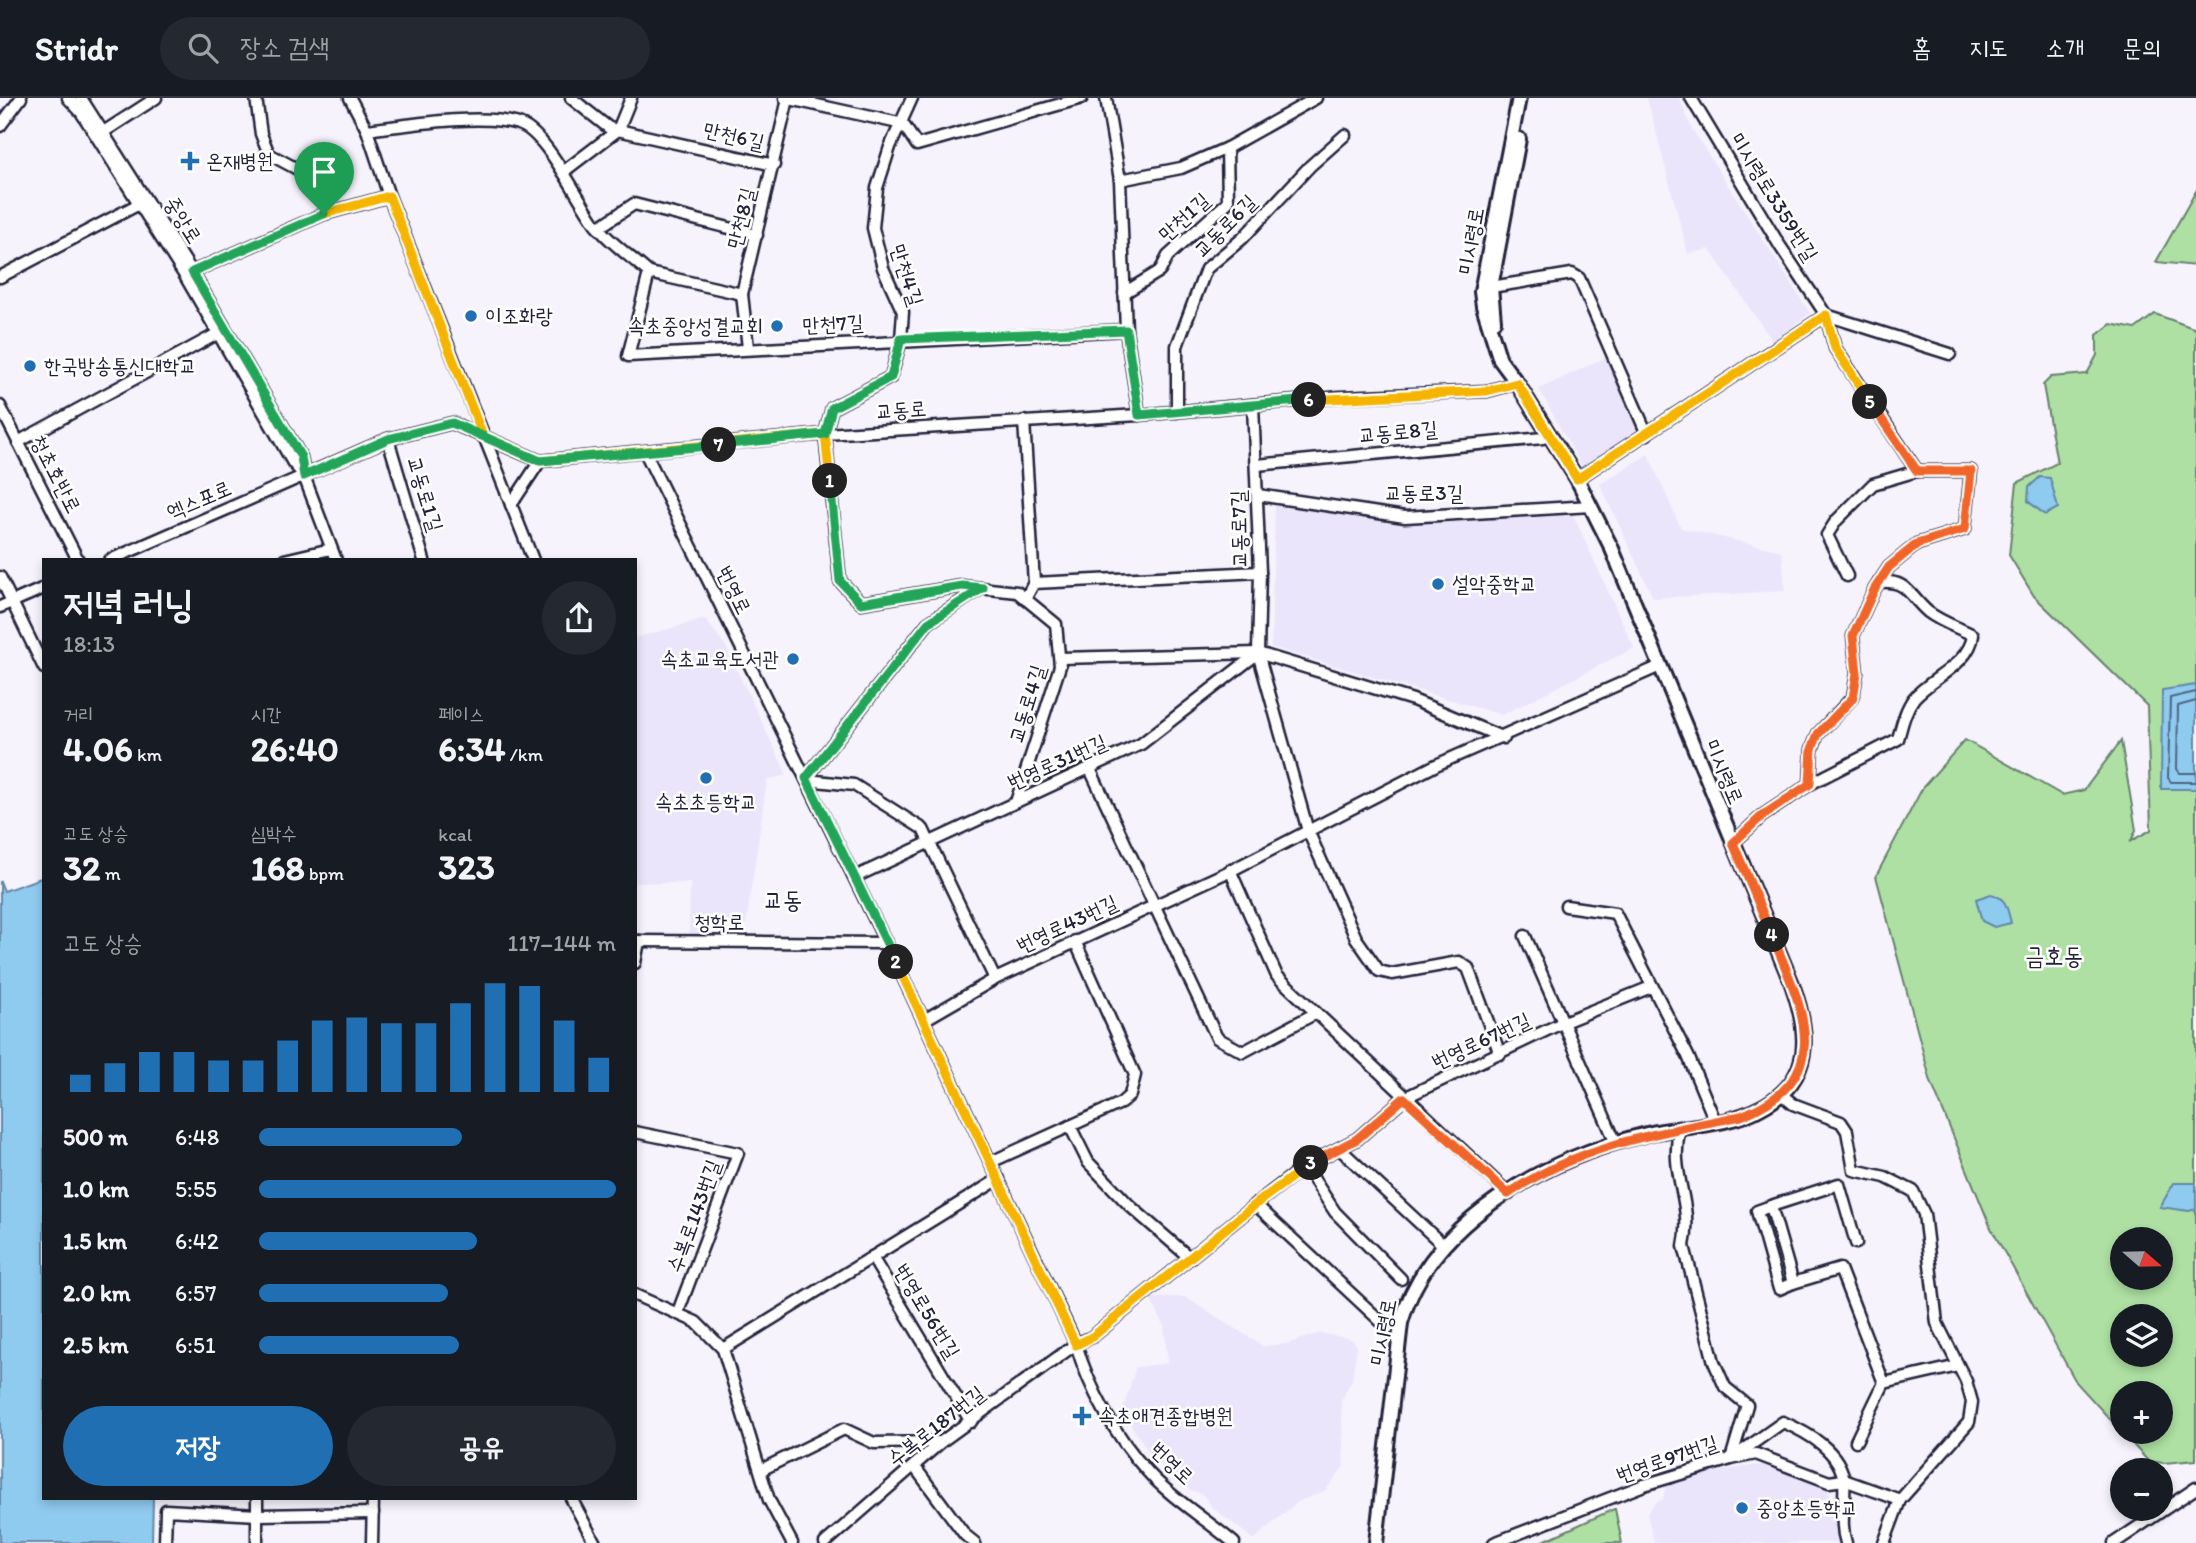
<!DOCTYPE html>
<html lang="ko">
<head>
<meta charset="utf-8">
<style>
	body { margin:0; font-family:Itim,"Poor Story",sans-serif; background:#242831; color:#f1f3f6; height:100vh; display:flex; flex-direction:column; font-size:26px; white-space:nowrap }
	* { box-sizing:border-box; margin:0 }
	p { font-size:23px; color:#9ea1a6 }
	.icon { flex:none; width:38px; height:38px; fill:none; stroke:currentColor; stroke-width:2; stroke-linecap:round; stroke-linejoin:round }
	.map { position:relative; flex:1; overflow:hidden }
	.drawer { position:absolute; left:42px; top:460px; width:595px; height:942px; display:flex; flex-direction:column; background:#171b24; border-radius:0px; box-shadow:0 4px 10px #0003 }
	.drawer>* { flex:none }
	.needle { width:46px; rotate:110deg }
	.controls { position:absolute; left:2110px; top:1129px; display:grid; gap:14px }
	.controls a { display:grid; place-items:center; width:63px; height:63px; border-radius:50%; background:#171b24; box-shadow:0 4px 10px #0003; font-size:35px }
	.pin { position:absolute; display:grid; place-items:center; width:60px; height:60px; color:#fff; margin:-72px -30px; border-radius:50% 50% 50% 0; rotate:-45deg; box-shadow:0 0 7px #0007 }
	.pin .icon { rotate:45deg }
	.km { position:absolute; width:35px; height:35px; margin:-18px; border-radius:50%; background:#222; color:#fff; font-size:19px; line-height:35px; text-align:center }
	.round { display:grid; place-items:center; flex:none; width:74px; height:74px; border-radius:37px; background:#242831 }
	.overview { display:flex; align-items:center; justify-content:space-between; height:119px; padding:0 21px }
	h1 { font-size:38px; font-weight:800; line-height:52px }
	.stats { display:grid; grid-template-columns:repeat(3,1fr); gap:10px; height:119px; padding:7px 21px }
	.stats div { display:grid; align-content:center }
	.stats b { font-size:35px; font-weight:800 }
	.stats small { font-size:19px; font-weight:400 }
	.stats p { font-size:19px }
	.chart { height:196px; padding:14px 21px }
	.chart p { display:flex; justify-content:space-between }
	.chart svg { width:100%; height:126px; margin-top:7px; stroke:#1f6fb2; stroke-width:6 }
	.primary-button { display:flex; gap:14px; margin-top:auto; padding:14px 21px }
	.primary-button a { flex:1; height:80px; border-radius:42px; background:#1f6fb2; color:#fff; font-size:28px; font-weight:800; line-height:80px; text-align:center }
	.primary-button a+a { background:#242831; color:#f1f3f6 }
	ul { padding:0 21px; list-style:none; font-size:23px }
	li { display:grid; grid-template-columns:112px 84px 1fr; align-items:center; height:52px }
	li i { height:18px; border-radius:9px; background:#1f6fb2 }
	header { display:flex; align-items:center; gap:42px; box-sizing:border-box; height:98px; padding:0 35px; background:#171b24; border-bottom:2px solid #363941 }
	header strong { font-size:33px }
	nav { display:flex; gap:38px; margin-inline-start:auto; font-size:24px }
	.search { width:490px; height:63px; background:#242831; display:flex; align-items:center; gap:18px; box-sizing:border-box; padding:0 24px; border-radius:38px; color:#9ea1a6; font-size:26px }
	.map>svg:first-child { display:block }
</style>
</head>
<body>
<header>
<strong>Stridr</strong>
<div class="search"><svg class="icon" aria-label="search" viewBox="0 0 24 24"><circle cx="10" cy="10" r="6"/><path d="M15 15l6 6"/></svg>장소 검색</div>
<nav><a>홈</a><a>지도</a><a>소개</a><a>문의</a></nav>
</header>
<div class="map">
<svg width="2196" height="1445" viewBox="0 0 2196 1445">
	<rect width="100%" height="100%" fill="#f6f3fd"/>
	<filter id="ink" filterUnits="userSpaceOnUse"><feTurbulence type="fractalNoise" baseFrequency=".0143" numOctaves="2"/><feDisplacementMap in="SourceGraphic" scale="14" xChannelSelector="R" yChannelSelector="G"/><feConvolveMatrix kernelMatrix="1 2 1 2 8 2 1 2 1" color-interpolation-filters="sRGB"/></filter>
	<g filter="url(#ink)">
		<!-- built -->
		<g fill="#ebe5fb">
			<polygon points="1647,0 1679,0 1692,31 1810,215 1773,244 1709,151 1688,156"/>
			<polygon points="1606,259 1641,336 1584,373 1539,291"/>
			<polygon points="1648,356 1681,430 1782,453 1785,493 1653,500 1600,386"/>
			<polygon points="1275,406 1412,423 1572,414 1634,550 1502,617 1271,549"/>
			<polygon points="705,521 725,547 787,677 767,682 746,826 717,829 706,838 689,837 690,785 635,785 635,540"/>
			<polygon points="1185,1199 1263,1248 1286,1246 1320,1235 1351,1241 1357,1248 1352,1282 1341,1303 1344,1368 1325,1393 1297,1404 1254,1442 1212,1409 1202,1396 1190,1392 1172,1378 1151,1357 1122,1314 1136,1269 1168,1265 1164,1228 1150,1200"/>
			<polygon points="1766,1366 1828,1391 1842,1445 1654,1445 1647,1415 1656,1404 1663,1401 1666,1388 1690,1377"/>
		</g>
		<!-- green -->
		<g fill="#ade0a2" stroke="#68816e" stroke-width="2" fill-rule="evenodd">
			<polygon points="2196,93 2196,168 2156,164"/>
			<path d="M2155,216L2196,231V1362L2164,1365L2148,1363L2076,1284L1991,1130L1931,984L1876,778L1923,689L1965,642L2062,697L2084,692L2121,643L2136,732L2131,743L2151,732L2147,608L2034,498L2009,457L2017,385L2057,365L2043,287L2051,279L2087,276L2097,257V237L2111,226L2135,231ZM2123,1141H2161V1180H2123ZM2123,1218H2161V1256H2123ZM2123,1295H2161V1334H2123Z"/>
			<polygon points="1615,1411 1622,1445 1539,1445 1614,1411"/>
		</g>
		<!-- water -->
		<g fill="#8fcaef" stroke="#6387a7" stroke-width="2">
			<polygon points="2040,379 2050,380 2058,410 2045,417 2028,403 2029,389"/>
			<polygon points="2196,587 2196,691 2161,691 2162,592"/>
			<polygon points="44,779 44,1400 153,1400 152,1445 0,1445 0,783 4,793"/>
			<path d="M1991,796C2007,800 2007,810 2011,825L1994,829L1982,823L1976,801Z"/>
			<polygon points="2174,1085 2196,1085 2196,1111 2189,1113 2160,1109"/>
		</g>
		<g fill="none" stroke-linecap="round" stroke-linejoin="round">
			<!-- shore -->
			<g stroke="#4e6583" stroke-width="2">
				<polyline points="2196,594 2170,600 2168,680 2171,684 2196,684"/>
				<polyline points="2196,603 2178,608 2177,671 2180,675 2196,675"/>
			</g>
			<defs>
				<g id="minor">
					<polyline points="68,0 81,14 185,178 293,365 304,377"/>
					<polyline points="81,0 192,174 301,359 304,378 336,462"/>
					<polyline points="256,0 261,36 269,56 316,81 326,93 324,116"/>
					<polyline points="350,0 367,32 389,98 533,462"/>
					<polyline points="571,0 609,30 774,67"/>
					<polyline points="785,0 903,26 917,47 1082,0"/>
					<polyline points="912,0 890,49 877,90 873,130 883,170 903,214 901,241 891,279 832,310 825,336 840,483 861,505 962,488 1017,494 1056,526 1060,568 1016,704"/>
					<polyline points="1106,0 1120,82 1126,232 1139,317"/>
					<polyline points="1691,0 1780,148 1826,217 1835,250 1917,373 1873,386 1836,423 1827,437 1847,478"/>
					<polyline points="0,28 21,0"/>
					<path d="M367,32C405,27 486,14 521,27C547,36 580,106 597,128C611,146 633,160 649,175L628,258L1126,232"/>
					<polyline points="105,33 156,0"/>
					<polyline points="563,74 618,32 631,0"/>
					<polyline points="1120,82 1181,70 1227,50 1316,0"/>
					<polyline points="598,130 634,106 757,137"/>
					<polyline points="192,174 324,116 389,98"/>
					<polyline points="649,175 742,196"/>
					<polyline points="0,179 139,106"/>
					<polyline points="1491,189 1572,176 1579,180 1647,336"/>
					<polyline points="1124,195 1160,173 1168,158 1228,104 1227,50"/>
					<polyline points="1826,217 1950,256"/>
					<polyline points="748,250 742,196 788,1"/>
					<polyline points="1253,307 1260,474 1258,555 1308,733 1356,840 1379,873 1392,876 1459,864 1468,870 1500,956"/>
					<polyline points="0,308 78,462"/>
					<polyline points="1177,314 1177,248 1206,171 1243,140 1310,68 1345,37"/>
					<polyline points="1024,323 1034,485"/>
					<polyline points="388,341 424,462"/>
					<polyline points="18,344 217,236"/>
					<path d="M645,354L902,877L1076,1246C1089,1291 1116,1339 1147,1373C1170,1399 1207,1422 1234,1445"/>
					<polyline points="1257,367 1543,340"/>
					<polyline points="1577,381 1826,217"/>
					<polyline points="1258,397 1405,419 1591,408"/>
					<polyline points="511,407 540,363"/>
					<polyline points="110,462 388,341 452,325 540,363 825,336 1139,317 1340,299 1487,293 1517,285"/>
					<polyline points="284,462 331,451"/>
					<polyline points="0,479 44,570"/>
					<polyline points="1025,501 1034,485 1260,474"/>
					<polyline points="0,509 44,490"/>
					<polyline points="1060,560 1258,555 1413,602 1504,640"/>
					<polyline points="1090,671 1217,940 1243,954 1316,915"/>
					<polyline points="806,680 928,525 982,490"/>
					<polyline points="807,682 854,687 923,731 995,881"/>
					<path d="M1810,686L1898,641C1902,627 1905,612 1914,600C1931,580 1970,566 1973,537C1959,530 1941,524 1928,514C1908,497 1909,482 1879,484"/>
					<polyline points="1733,745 1762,718 1810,686 1812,651 1818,636 1853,599 1857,575 1853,538 1874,492 1889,469 1917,446 1965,431 1971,373 1917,373"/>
					<polyline points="1230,772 1277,878 1509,1096"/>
					<polyline points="855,779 1141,646 1258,555"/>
					<polyline points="1566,808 1615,815 1688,958 1715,1023"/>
					<polyline points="1525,838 1616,1045"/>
					<polyline points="635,843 886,845"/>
					<polyline points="635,865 639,843"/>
					<polyline points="924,922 995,881 1234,771 1436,667 1658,569"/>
					<polyline points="1780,995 1793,1006 1841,1024 1847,1033 1854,1072 1885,1079 1913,1093 1924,1116 1937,1225 1966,1283 1972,1304 1969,1324 1900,1402 1884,1445"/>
					<polyline points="1070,1028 1088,1064 1130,1108 1190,1160"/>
					<path d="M1680,1030C1668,1076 1694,1104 1684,1148L1714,1264L1725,1289L1747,1307L1731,1361L1756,1356L1829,1384L1844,1382L1900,1402"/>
					<polyline points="635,1034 738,1055 678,1214"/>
					<polyline points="1340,1051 1443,1147"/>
					<polyline points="991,1064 1121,1005 1130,997 1135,977 1075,843"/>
					<polyline points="1305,1068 1335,1114 1401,1181"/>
					<polyline points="1255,1106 1388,1230"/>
					<polyline points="1771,1108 1757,1113 1779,1191 1793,1185"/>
					<polyline points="872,1159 971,1324"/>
					<polyline points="635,1197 696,1224 723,1251 769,1402 792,1445"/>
					<polyline points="723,1251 999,1081"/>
					<polyline points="1884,1285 1958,1268"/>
					<polyline points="1856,1343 1884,1285 1840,1171 1793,1185 1771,1108 1839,1086 1856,1145"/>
					<polyline points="914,1368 965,1437 975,1445"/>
					<polyline points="761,1372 844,1331 874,1345 941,1344"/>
					<polyline points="571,1400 595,1445"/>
					<polyline points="165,1445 166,1412 258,1417 373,1415"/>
					<polyline points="257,1445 257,1400"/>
					<polyline points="372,1445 373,1400"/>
					<polyline points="825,1445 941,1344 1076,1246 1092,1239 1261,1102 1305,1068 1357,1041 1404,1000 1564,924 1651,889"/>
					<path d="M1494,1445L1644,1387L1731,1361L1783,1324C1808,1335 1841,1353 1844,1384C1846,1406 1839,1424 1846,1445"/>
					<polyline points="2114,1445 2196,1390"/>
				</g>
				<g id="major">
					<polyline points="1494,223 1491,189 1519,41"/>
					<path d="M1376,1445L1401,1225C1429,1122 1549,1059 1647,1036C1683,1028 1727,1028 1760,1010C1815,982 1809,934 1792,886L1612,451L1577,381L1517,285L1500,262L1483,208L1481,194L1519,0"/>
				</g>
			</defs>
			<!-- minor casing -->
			<use href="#minor" stroke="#22223b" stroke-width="15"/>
			<!-- major casing -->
			<use href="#major" stroke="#22223b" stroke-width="18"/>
			<!-- minor -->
			<use href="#minor" stroke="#fff" stroke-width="10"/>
			<!-- major -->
			<use href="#major" stroke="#fff" stroke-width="12"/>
		</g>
	</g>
	<g fill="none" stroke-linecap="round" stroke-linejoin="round" filter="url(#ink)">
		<defs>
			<polyline id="split-1" points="324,116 389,98 483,338 540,363 825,336 830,383"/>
			<polyline id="split-2" points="830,383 840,483 861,505 962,488 983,490 928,525 806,680 896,864"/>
			<polyline id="split-3" points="896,864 1076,1247 1092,1239 1261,1102 1311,1065"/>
			<path id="split-4" d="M1311,1065L1357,1041L1404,1000L1508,1096C1579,1047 1658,1035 1741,1018C1839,979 1802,910 1772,837"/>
			<polyline id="split-5" points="1772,837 1733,745 1762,718 1810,686 1812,651 1818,636 1853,600 1857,575 1853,538 1874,492 1889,469 1917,446 1965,431 1971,373 1917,373 1870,304"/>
			<polyline id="split-6" points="1309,302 1487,293 1517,285 1577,381 1826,217 1835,250 1870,304"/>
			<polyline id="split-7" points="719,347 825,336 832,310 891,279 901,241 1126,232 1139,317 1309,302"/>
			<polyline id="split-8" points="324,116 192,174 301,359 304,378 388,341 452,325 540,363 719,347"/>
		</defs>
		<!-- split-1 casing -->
		<use href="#split-1" stroke="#fff" stroke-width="14"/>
		<!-- split-2 casing -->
		<use href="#split-2" stroke="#fff" stroke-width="14"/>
		<!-- split-3 casing -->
		<use href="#split-3" stroke="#fff" stroke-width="14"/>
		<!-- split-4 casing -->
		<use href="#split-4" stroke="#fff" stroke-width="14"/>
		<!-- split-5 casing -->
		<use href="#split-5" stroke="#fff" stroke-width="14"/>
		<!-- split-6 casing -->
		<use href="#split-6" stroke="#fff" stroke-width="14"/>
		<!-- split-7 casing -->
		<use href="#split-7" stroke="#fff" stroke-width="14"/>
		<!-- split-8 casing -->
		<use href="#split-8" stroke="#fff" stroke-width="14"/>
		<!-- split-1 -->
		<use href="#split-1" stroke="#f5b400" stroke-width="9"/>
		<!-- split-2 -->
		<use href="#split-2" stroke="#22a559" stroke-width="9"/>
		<!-- split-3 -->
		<use href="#split-3" stroke="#f5b400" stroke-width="9"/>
		<!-- split-4 -->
		<use href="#split-4" stroke="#f0652b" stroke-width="9"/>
		<!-- split-5 -->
		<use href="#split-5" stroke="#f0652b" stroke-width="9"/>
		<!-- split-6 -->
		<use href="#split-6" stroke="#f5b400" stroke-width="9"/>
		<!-- split-7 -->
		<use href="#split-7" stroke="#22a559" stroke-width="9"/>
		<!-- split-8 -->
		<use href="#split-8" stroke="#22a559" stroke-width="9"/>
	</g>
	<!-- markers -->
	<g fill="#1f6fb2" stroke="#fff" stroke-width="2.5">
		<path d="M186.5 52.5h7v7h7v7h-7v7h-7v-7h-7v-7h7z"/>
		<circle cx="471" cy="218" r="7"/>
		<circle cx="777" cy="228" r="7"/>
		<circle cx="30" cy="268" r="7"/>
		<circle cx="1438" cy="486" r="7"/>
		<circle cx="793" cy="561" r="7"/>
		<circle cx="706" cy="680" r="7"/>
		<path d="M1078.5 1307.5h7v7h7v7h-7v7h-7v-7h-7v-7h7z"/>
		<circle cx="1742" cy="1410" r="7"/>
	</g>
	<g text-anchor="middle" stroke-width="5" stroke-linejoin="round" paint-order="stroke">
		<!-- street labels -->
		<g font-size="21" fill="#22223b" stroke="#fff">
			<text transform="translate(734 38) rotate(13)" y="7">만천6길</text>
			<text transform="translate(1774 99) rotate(58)" y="7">미시령로3359번길</text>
			<text transform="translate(1184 119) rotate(-42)" y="7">만천1길</text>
			<text transform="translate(741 120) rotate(-76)" y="7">만천8길</text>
			<text transform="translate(183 122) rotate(58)" y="7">중앙로</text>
			<text transform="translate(1225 128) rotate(-45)" y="7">교동로6길</text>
			<text transform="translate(1471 143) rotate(-80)" y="7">미시령로</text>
			<text transform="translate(907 177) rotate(72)" y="7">만천4길</text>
			<text transform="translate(833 226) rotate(-3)" y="7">만천7길</text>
			<text transform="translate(901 312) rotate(-4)" y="7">교동로</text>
			<text transform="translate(1398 334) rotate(-5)" y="7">교동로8길</text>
			<text transform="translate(56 376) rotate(63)" y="7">청초호반로</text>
			<text x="1424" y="402">교동로3길</text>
			<text transform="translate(425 396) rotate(73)" y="7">교동로1길</text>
			<text transform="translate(199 402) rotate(-23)" y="7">엑스포로</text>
			<text transform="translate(1239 431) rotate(-91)" y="7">교동로7길</text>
			<text transform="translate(734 492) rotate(64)" y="7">번영로</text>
			<text transform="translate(1027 606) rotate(-73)" y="7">교동로4길</text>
			<text transform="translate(1057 664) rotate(-24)" y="7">번영로31번길</text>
			<text transform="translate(1724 674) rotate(67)" y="7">미시령로</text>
			<text x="719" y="831">청학로</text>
			<text transform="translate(1067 826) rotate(-25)" y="7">번영로43번길</text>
			<text transform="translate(1481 943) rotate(-25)" y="7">번영로67번길</text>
			<text transform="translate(694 1118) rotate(-70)" y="7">수복로143번길</text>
			<text transform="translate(927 1213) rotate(59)" y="7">번영로56번길</text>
			<text transform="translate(1383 1234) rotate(-79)" y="7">미시령로</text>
			<text transform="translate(936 1328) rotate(-38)" y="7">수복로187번길</text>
			<text transform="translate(1667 1361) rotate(-19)" y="7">번영로97번길</text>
			<text transform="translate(1172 1365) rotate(44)" y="7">번영로</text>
		</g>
		<!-- poi labels -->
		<g font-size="21" fill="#22223b" stroke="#fff" text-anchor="start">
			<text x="206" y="70">온재병원</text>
			<text x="485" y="225">이조화랑</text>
			<text x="763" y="235" text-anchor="end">속초중앙성결교회</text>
			<text x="44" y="275">한국방송통신대학교</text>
			<text x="1452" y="493">설악중학교</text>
			<text x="779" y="568" text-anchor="end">속초교육도서관</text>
			<text x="706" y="711" text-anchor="middle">속초초등학교</text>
			<text x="1098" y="1325">속초애견종합병원</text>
			<text x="1756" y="1417">중앙초등학교</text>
		</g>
		<!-- quarter labels -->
		<g font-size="24" fill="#22223b" stroke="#fff">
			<text x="783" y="810">교동</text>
			<text x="2054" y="866">금호동</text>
		</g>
	</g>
</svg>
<div class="controls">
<a><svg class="needle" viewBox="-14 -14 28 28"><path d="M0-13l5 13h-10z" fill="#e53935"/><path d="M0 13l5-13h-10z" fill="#9ea1a6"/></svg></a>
<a><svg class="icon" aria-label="layers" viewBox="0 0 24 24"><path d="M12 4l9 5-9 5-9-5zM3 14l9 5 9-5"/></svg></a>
<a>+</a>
<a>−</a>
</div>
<div class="pin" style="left:324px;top:116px;background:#1e9e55"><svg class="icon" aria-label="arrive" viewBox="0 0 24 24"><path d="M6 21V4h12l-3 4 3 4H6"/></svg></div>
<b class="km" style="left:830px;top:383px">1</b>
<b class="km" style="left:896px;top:864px">2</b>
<b class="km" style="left:1311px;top:1065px">3</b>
<b class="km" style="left:1772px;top:837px">4</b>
<b class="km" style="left:1870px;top:304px">5</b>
<b class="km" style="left:1309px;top:302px">6</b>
<b class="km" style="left:719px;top:347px">7</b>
<section class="drawer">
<div class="overview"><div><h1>저녁 러닝</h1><p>18:13</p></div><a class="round"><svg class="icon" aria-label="share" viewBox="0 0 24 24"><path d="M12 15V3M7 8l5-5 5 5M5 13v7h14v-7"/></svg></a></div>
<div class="stats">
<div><p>거리</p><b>4.06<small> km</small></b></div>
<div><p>시간</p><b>26:40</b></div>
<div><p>페이스</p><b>6:34<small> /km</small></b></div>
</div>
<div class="stats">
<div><p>고도 상승</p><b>32<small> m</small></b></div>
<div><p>심박수</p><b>168<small> bpm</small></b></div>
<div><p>kcal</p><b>323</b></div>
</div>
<div class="chart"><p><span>고도 상승</span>117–144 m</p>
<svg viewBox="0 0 160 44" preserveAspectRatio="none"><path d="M5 44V38M15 44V34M25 44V30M35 44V30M45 44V33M55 44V33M65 44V26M75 44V19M85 44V18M95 44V20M105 44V20M115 44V13M125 44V6M135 44V7M145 44V19M155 44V32"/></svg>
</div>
<ul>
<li><b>500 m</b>6:48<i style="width:57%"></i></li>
<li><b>1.0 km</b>5:55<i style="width:100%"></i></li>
<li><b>1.5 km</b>6:42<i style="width:61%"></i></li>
<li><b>2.0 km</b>6:57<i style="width:53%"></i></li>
<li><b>2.5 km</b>6:51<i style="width:56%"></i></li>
</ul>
<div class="primary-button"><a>저장</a><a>공유</a></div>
</section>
</div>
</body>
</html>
